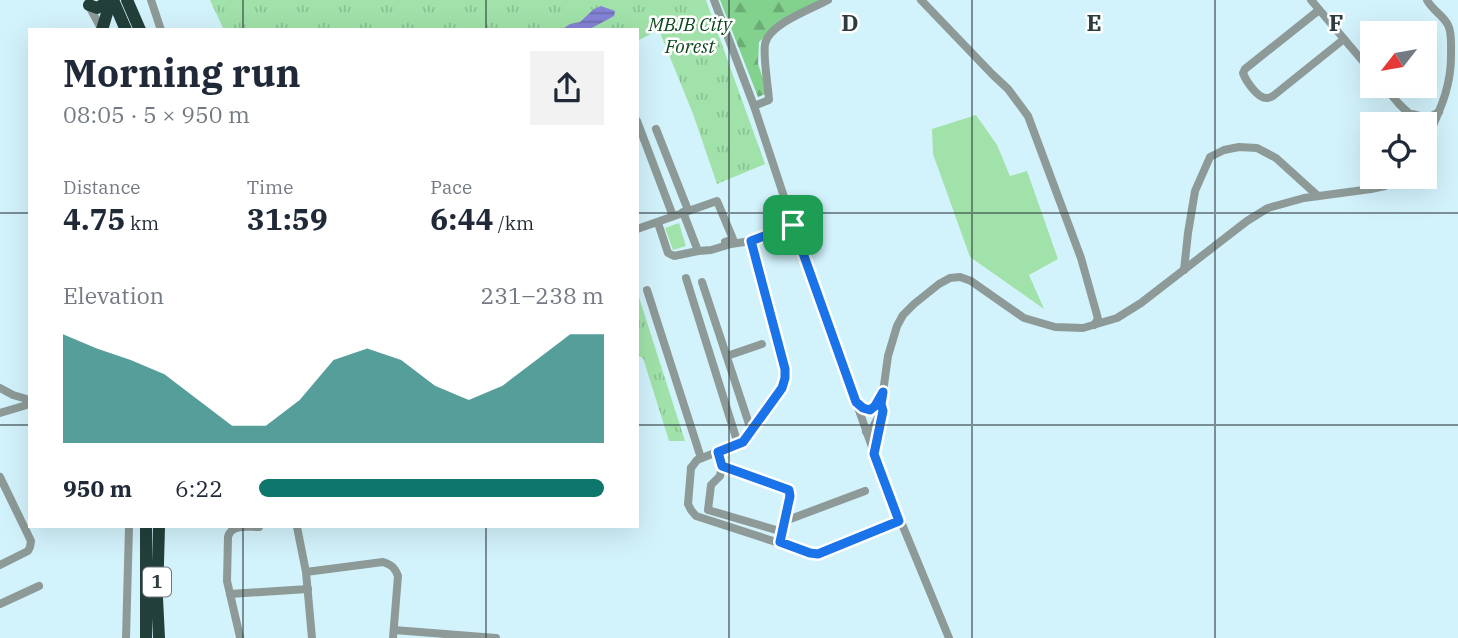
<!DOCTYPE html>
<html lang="en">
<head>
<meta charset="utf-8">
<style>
	body { margin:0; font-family:"IBM Plex Serif",serif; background:#f2f2f3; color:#1f2937; height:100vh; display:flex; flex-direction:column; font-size:26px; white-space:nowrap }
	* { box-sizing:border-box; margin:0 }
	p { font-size:23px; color:#747a83 }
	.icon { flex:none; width:38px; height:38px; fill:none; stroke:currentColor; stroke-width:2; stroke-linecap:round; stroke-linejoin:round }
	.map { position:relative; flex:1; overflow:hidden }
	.details { position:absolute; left:28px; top:28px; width:611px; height:500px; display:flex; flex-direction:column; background:#fff; border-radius:0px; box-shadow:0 7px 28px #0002 }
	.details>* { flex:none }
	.needle { width:46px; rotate:239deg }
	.fabs { position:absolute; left:1360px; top:21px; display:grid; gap:14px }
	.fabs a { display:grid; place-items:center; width:77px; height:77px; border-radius:0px; background:#fff; box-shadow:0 7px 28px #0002; font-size:35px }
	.pin { position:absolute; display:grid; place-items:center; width:60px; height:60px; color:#fff; margin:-30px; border-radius:14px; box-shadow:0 4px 10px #0006 }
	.round { display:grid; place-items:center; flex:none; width:74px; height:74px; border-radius:0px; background:#f2f2f3 }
	.headline { display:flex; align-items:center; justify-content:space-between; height:119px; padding:0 35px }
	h1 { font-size:38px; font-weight:700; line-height:52px }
	.metrics { display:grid; grid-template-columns:repeat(3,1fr); gap:10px; height:119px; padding:7px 35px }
	.metrics div { display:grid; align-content:center }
	.metrics b { font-size:30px; font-weight:700 }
	.metrics small { font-size:19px; font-weight:400 }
	.metrics p { font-size:19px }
	.chart { height:196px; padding:14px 35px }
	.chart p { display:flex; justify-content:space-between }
	.chart svg { width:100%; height:126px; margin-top:7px; fill:#0f766e; opacity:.7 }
	ul { padding:0 35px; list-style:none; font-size:23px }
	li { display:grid; grid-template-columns:112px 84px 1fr; align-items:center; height:52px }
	li i { height:18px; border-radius:9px; background:#0f766e }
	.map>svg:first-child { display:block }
</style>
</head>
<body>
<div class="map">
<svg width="1458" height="638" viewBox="0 0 1458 638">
	<defs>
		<pattern id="forest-firs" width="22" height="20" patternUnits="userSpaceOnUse" patternTransform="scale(1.75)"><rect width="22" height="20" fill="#82d28e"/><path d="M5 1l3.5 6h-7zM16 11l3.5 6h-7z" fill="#6bac75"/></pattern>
		<pattern id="park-tufts" width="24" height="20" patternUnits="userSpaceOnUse" patternTransform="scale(1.75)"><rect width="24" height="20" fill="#a0e2a9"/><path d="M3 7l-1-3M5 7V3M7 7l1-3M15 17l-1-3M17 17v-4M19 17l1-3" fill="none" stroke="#8ac392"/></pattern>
		<pattern id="water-rules" width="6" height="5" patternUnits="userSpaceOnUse" patternTransform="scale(1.75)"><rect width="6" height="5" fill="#8483d6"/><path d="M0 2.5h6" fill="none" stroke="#6c6caf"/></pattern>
	</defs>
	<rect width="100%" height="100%" fill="#d3f3fc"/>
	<!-- forest -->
	<polygon fill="url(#forest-firs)" points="720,0 820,0 778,24 759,42 758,64 768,93 758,97"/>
	<!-- park -->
	<g fill="url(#park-tufts)">
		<polygon points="210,0 706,0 765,164 717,184 693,114 659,30 637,41 637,30 224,30"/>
		<polygon points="637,291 685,441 669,441 643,358 637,355"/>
	</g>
	<!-- pitch -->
	<g fill="#a0e2a9">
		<polygon points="976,115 997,145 1010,176 1027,171 1058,259 1029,275 1044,309 970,257 933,154 932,129"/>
		<polygon points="679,223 686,246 673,250 665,228"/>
	</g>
	<!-- water -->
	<polygon fill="url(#water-rules)" points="601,6 615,11 614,16 588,30 556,30 564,28 570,24 580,22 594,9"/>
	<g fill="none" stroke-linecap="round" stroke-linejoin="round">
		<!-- minor -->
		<g stroke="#8d9a97" stroke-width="8">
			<polyline points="151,0 161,30"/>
			<polyline points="714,0 754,106 793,224 883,478 949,638"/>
			<polyline points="921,0 992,74 1008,89 1028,116 1081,258 1097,315 1098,319 1094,325"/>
			<polyline points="1311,0 1372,72"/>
			<polyline points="89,6 102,30"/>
			<path d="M1319,10L1245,69L1243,73C1246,81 1258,99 1267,98C1269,98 1271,97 1273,96L1344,39"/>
			<polyline points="1384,86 1399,104 1420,124"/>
			<path d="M754,106L769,100C768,85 763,58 765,44C769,24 811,9 828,0"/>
			<polyline points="1413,114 1428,118 1439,112"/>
			<polyline points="637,121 673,216"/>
			<polyline points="656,129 688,210"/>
			<path d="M1424,146C1438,113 1452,89 1451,52C1451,43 1452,33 1448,25C1443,15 1432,10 1427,0"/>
			<polyline points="683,212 698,251"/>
			<polyline points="658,223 668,253 674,256 698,251 711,250 731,244 751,241 793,224"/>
			<polyline points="637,229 717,201 733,239 725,242"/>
			<polyline points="1184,270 1188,233 1195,191 1210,157 1224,150 1239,147 1257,148 1276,158 1318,196"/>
			<polyline points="686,278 738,444"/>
			<polyline points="702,282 751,430"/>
			<polyline points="647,290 701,458"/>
			<polyline points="727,356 762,344"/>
			<polyline points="0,388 13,395 30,400"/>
			<polyline points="856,402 863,408 870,410 875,406 879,399"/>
			<polyline points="0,413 30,404"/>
			<polyline points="866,432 873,427 880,414 888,356 897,326 903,315 914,304 939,284 950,278 960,277 971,281 1024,318 1055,327 1083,328 1117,318 1141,303 1247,221 1268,208 1304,198 1371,189 1385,186 1402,177"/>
			<polyline points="718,452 722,465 789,490 790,496 780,542"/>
			<polyline points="875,452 880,421"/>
			<polyline points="722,465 720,476 711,485 708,510 783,532"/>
			<polyline points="691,468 697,460 742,442 782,388 785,378 785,369 751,241"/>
			<polyline points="691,468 688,504 691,510 696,516 810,553 818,554 899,521"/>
			<polyline points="0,477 31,541 30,547 28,551 0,565"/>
			<polyline points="785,521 865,491"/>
			<polyline points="297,527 306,572 312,638"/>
			<path d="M306,572L383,562C392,565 395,568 398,576L393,638"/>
			<polyline points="230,594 308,589"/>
			<polyline points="0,604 39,586"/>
			<polyline points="394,630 496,638"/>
			<path d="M240,637L227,581L228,537C231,524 248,527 259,527"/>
			<polyline points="126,638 129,527"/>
		</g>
		<!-- highway -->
		<g stroke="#233f3a" stroke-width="12">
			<polyline points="113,0 126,30"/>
			<polyline points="127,0 140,30"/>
			<polyline points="89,5 97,8 106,3"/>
			<polyline points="102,30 107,13 106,0"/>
			<polyline points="146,527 146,638"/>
			<polyline points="159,638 157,598 159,527"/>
		</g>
	</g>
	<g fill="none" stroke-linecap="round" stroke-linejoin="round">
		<defs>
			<polygon id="route" points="793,225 856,402 863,408 870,410 875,406 883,392 881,404 883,411 874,454 899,521 818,554 810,553 780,542 790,496 789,490 722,466 718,452 743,442 782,388 785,378 785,369 751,241"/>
		</defs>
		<!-- route casing -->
		<use href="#route" stroke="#fff" stroke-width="14"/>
		<!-- route -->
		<use href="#route" stroke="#1a73e8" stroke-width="9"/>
	</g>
	<!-- grid -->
	<path fill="none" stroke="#2f3c3f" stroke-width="2" stroke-opacity="0.55" d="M243,0V30M486,0V30M729,0V638M972,0V638M1215,0V638M0,213H30M637,213H1458M0,425H30M637,425H1458M243,527V638M486,527V638"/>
	<g text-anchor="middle" stroke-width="5" stroke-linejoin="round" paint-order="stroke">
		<!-- shield labels -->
		<rect fill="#fff" stroke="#6d7679" stroke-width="2" x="143" y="567.5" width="28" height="29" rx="5"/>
		<g font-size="18" font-weight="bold" fill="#2f3c3f">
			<text x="157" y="588">1</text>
		</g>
		<!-- park labels -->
		<g font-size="19" font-style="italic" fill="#0b461b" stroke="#fff">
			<text x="690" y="31">MBJB City<tspan x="690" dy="22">Forest</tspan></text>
		</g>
	</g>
	<g font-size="23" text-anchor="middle" font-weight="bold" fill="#2f3c3f" stroke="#fff" stroke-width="5" stroke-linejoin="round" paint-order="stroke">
		<text x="850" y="31">D</text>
		<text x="1094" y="31">E</text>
		<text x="1336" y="31">F</text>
	</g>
</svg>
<div class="fabs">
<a><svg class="needle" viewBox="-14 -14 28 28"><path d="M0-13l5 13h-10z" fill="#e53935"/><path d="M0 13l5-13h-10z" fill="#747a83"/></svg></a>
<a><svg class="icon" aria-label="locate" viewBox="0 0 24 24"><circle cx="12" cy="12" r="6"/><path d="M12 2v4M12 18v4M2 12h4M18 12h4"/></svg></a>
</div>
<div class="pin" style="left:793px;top:225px;background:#1e9e55"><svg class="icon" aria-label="arrive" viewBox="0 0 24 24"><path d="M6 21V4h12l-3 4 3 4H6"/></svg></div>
<section class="details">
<div class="headline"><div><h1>Morning run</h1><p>08:05 · 5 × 950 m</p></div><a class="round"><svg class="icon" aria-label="share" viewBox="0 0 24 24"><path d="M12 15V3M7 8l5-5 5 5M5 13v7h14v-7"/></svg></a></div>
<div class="metrics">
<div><p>Distance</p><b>4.75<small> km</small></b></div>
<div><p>Time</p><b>31:59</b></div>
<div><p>Pace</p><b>6:44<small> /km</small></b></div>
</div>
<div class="chart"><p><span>Elevation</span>231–238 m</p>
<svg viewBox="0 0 160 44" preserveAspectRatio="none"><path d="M0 44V6L10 11L20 15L30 20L40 29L50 38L60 38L70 29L80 15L90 11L100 15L110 24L120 29L130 24L140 15L150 6L160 6V44z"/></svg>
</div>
<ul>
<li><b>950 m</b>6:22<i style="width:100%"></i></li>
</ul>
</section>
</div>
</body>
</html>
